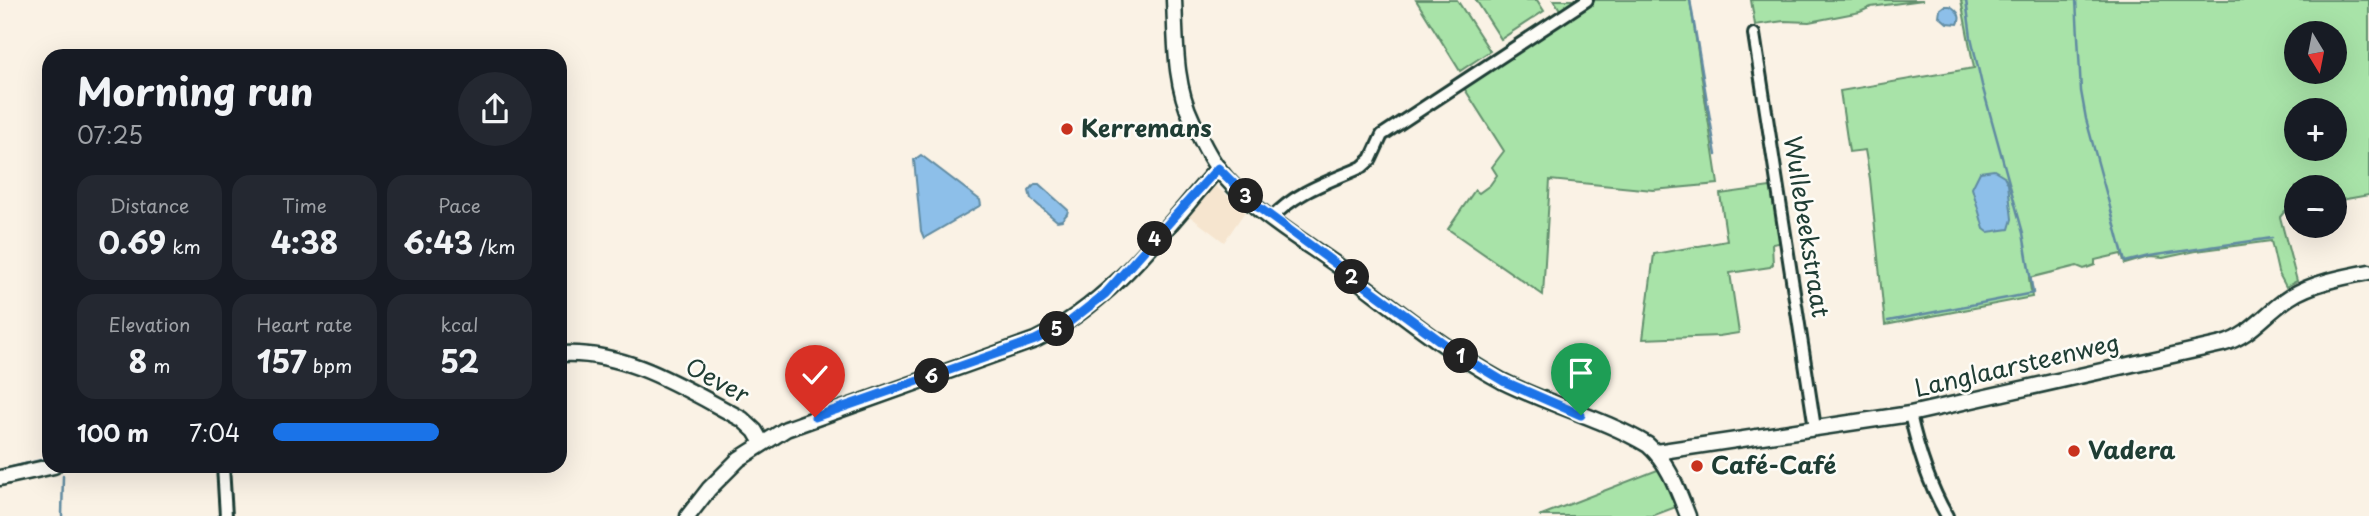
<!DOCTYPE html>
<html lang="en">
<head>
<meta charset="utf-8">
<style>
	body { margin:0; font-family:"Playpen Sans",sans-serif; background:#242831; color:#f1f3f6; height:100vh; display:flex; flex-direction:column; font-size:26px; white-space:nowrap }
	* { box-sizing:border-box; margin:0 }
	p { font-size:23px; color:#9ea1a6 }
	.icon { flex:none; width:38px; height:38px; fill:none; stroke:currentColor; stroke-width:2; stroke-linecap:round; stroke-linejoin:round }
	.map { position:relative; flex:1; overflow:hidden }
	.sheet { position:absolute; left:42px; top:49px; width:525px; height:424px; display:flex; flex-direction:column; background:#171b24; border-radius:21px; box-shadow:0 7px 28px #0002 }
	.sheet>* { flex:none }
	.needle { width:46px; rotate:170deg }
	.controls { position:absolute; left:2284px; top:21px; display:grid; gap:14px }
	.controls a { display:grid; place-items:center; width:63px; height:63px; border-radius:50%; background:#171b24; box-shadow:0 7px 28px #0002; font-size:35px }
	.pin { position:absolute; display:grid; place-items:center; width:60px; height:60px; color:#fff; margin:-72px -30px; border-radius:50% 50% 50% 0; rotate:-45deg; box-shadow:0 0 7px #0007 }
	.pin .icon { rotate:45deg }
	.km { position:absolute; width:35px; height:35px; margin:-18px; border-radius:50%; background:#222; color:#fff; font-size:19px; line-height:35px; text-align:center }
	.round { display:grid; place-items:center; flex:none; width:74px; height:74px; border-radius:37px; background:#242831 }
	.headline { display:flex; align-items:center; justify-content:space-between; height:119px; padding:0 35px }
	h1 { font-size:38px; font-weight:700; line-height:52px }
	.metrics { display:grid; grid-template-columns:repeat(3,1fr); gap:10px; height:119px; padding:7px 35px }
	.metrics div { display:grid; align-content:center; border-radius:18px; background:#242831; text-align:center }
	.metrics b { font-size:30px; font-weight:700 }
	.metrics small { font-size:19px; font-weight:400 }
	.metrics p { font-size:19px }
	ul { padding:0 35px; list-style:none; font-size:23px }
	li { display:grid; grid-template-columns:112px 84px 1fr; align-items:center; height:52px }
	li i { height:18px; border-radius:9px; background:#1a73e8 }
	.map>svg:first-child { display:block }
</style>
</head>
<body>
<div class="map">
<svg width="2369" height="516" viewBox="0 0 2369 516">
	<rect width="100%" height="100%" fill="#faf2e5"/>
	<filter id="ink" filterUnits="userSpaceOnUse"><feTurbulence type="fractalNoise" baseFrequency=".0143" numOctaves="2"/><feDisplacementMap in="SourceGraphic" scale="14" xChannelSelector="R" yChannelSelector="G"/><feConvolveMatrix kernelMatrix="1 2 1 2 8 2 1 2 1" color-interpolation-filters="sRGB"/></filter>
	<g filter="url(#ink)">
		<!-- built -->
		<polygon fill="#f6e5cf" points="1215,186 1246,210 1224,242 1188,215"/>
		<!-- green -->
		<g fill="#a8e3a8" stroke="#64906e" stroke-width="2" fill-rule="evenodd">
			<polygon points="1416,0 1457,0 1490,51 1460,71"/>
			<polygon points="1476,0 1537,0 1544,11 1501,39"/>
			<polygon points="1554,0 1690,0 1718,184 1653,190 1550,180 1543,295 1448,229 1475,190 1479,193 1490,185 1497,175 1492,167 1504,151 1459,80 1562,13"/>
			<polygon points="1751,0 1923,0 1871,7 1860,12 1809,22 1784,21 1755,25"/>
			<path d="M1961,0H2369V195L2335,201L2334,187H2296V208L2285,211L2280,217L2297,281L2286,287L2278,272L2271,241L2196,251L2163,258L2149,257L2125,264L2121,254L2095,260V265L2084,269L2077,266L2029,278L2032,297L1885,325L1870,179L1865,150L1849,152L1840,91L1974,68ZM2296,33H2334V72H2296ZM2296,110H2334V149H2296Z"/>
			<polygon points="1770,187 1774,189 1785,242 1772,244 1773,264 1770,267 1730,273 1739,333 1719,336 1643,339 1654,254 1727,241 1720,194"/>
			<polygon points="1660,469 1676,507 1652,516 1539,516"/>
		</g>
		<!-- water -->
		<g fill="#8dbfe9" stroke="#618ba1" stroke-width="2">
			<path d="M1944,6H1950C1957,10 1962,16 1958,24L1947,23L1939,16L1940,9Z"/>
			<polygon points="921,155 980,200 981,205 924,238 921,231 914,160"/>
			<polygon points="1994,170 2004,176 2008,184 2012,219 2009,229 1988,232 1984,229 1972,188 1980,172"/>
			<polygon points="1035,184 1039,184 1068,210 1067,214 1062,220 1057,221 1031,199 1029,191"/>
		</g>
		<g fill="none" stroke-linecap="round" stroke-linejoin="round">
			<!-- stream -->
			<g stroke="#618ba1" stroke-width="2.5">
				<polyline points="1690,0 1716,155"/>
				<polyline points="2076,0 2081,91 2086,119 2125,262 2149,256 2272,238"/>
				<polyline points="1888,321 2033,293 2023,233 1982,85 1971,37 1966,0"/>
				<polyline points="0,470 49,458"/>
				<polyline points="62,516 63,476"/>
			</g>
			<defs>
				<g id="street">
					<polyline points="1754,34 1815,428"/>
					<path d="M1272,218C1295,192 1331,181 1362,167L1371,159L1382,135L1587,0"/>
					<path d="M1910,414C1918,450 1928,483 1947,516"/>
					<polyline points="223,466 226,516"/>
				</g>
				<g id="secondary">
					<path d="M1174,0C1176,40 1174,83 1192,120C1199,136 1207,153 1217,167C1248,209 1299,238 1341,268C1393,307 1445,350 1502,381C1549,405 1603,418 1648,445C1669,463 1678,491 1688,516"/>
					<path d="M560,354C627,350 685,389 742,419L755,431L762,443"/>
					<path d="M1656,452L1910,414L2222,344C2251,336 2265,313 2290,297C2312,283 2343,277 2369,272"/>
					<polyline points="0,478 54,466"/>
					<path d="M688,516L709,489L739,459L786,429L1035,340C1113,302 1162,232 1218,168"/>
				</g>
			</defs>
			<!-- street casing -->
			<use href="#street" stroke="#1f3d34" stroke-width="16"/>
			<!-- secondary casing -->
			<use href="#secondary" stroke="#1f3d34" stroke-width="19"/>
			<!-- street -->
			<use href="#street" stroke="#fdfcf7" stroke-width="10"/>
			<!-- secondary -->
			<use href="#secondary" stroke="#fdfcf7" stroke-width="14"/>
		</g>
	</g>
	<g fill="none" stroke-linecap="round" stroke-linejoin="round" filter="url(#ink)">
		<defs>
			<polyline id="route" points="815,417 1035,340 1068,323 1105,294 1218,168 1254,204 1458,354 1503,381 1581,415"/>
		</defs>
		<!-- route casing -->
		<use href="#route" stroke="#fff" stroke-width="14"/>
		<!-- route -->
		<use href="#route" stroke="#1a73e8" stroke-width="9"/>
	</g>
	<!-- markers -->
	<g fill="#c8321e" stroke="#fdfcf7" stroke-width="2.5">
		<circle cx="1067" cy="129" r="7"/>
		<circle cx="2074" cy="451" r="7"/>
		<circle cx="1697" cy="466" r="7"/>
	</g>
	<g text-anchor="middle" stroke-width="5" stroke-linejoin="round" paint-order="stroke">
		<!-- poi labels -->
		<g font-size="24" font-weight="bold" fill="#1f3d34" stroke="#fdfcf7" text-anchor="start">
			<text x="1081" y="137">Kerremans</text>
			<text x="2088" y="459">Vadera</text>
			<text x="1711" y="474">Café-Café</text>
		</g>
		<!-- street labels -->
		<g font-size="24" fill="#1f3d34" stroke="#fdfcf7">
			<text transform="translate(1806 227) rotate(81)" y="8">Wullebeekstraat</text>
			<text transform="translate(2017 366) rotate(-13)" y="8">Langlaarsteenweg</text>
			<text transform="translate(717 381) rotate(28)" y="8">Oever</text>
		</g>
	</g>
</svg>
<div class="controls">
<a><svg class="needle" viewBox="-14 -14 28 28"><path d="M0-13l5 13h-10z" fill="#e53935"/><path d="M0 13l5-13h-10z" fill="#9ea1a6"/></svg></a>
<a>+</a>
<a>−</a>
</div>
<div class="pin" style="left:1581px;top:415px;background:#1e9e55"><svg class="icon" aria-label="arrive" viewBox="0 0 24 24"><path d="M6 21V4h12l-3 4 3 4H6"/></svg></div>
<div class="pin" style="left:815px;top:417px;background:#d93025"><svg class="icon" aria-label="check" viewBox="0 0 24 24"><path d="M5 12l5 5 9-10"/></svg></div>
<b class="km" style="left:1461px;top:356px">1</b>
<b class="km" style="left:1352px;top:277px">2</b>
<b class="km" style="left:1246px;top:196px">3</b>
<b class="km" style="left:1155px;top:239px">4</b>
<b class="km" style="left:1057px;top:329px">5</b>
<b class="km" style="left:932px;top:376px">6</b>
<section class="sheet">
<div class="headline"><div><h1>Morning run</h1><p>07:25</p></div><a class="round"><svg class="icon" aria-label="share" viewBox="0 0 24 24"><path d="M12 15V3M7 8l5-5 5 5M5 13v7h14v-7"/></svg></a></div>
<div class="metrics">
<div><p>Distance</p><b>0.69<small> km</small></b></div>
<div><p>Time</p><b>4:38</b></div>
<div><p>Pace</p><b>6:43<small> /km</small></b></div>
</div>
<div class="metrics">
<div><p>Elevation</p><b>8<small> m</small></b></div>
<div><p>Heart rate</p><b>157<small> bpm</small></b></div>
<div><p>kcal</p><b>52</b></div>
</div>
<ul>
<li><b>100 m</b>7:04<i style="width:64%"></i></li>
</ul>
</section>
</div>
</body>
</html>
